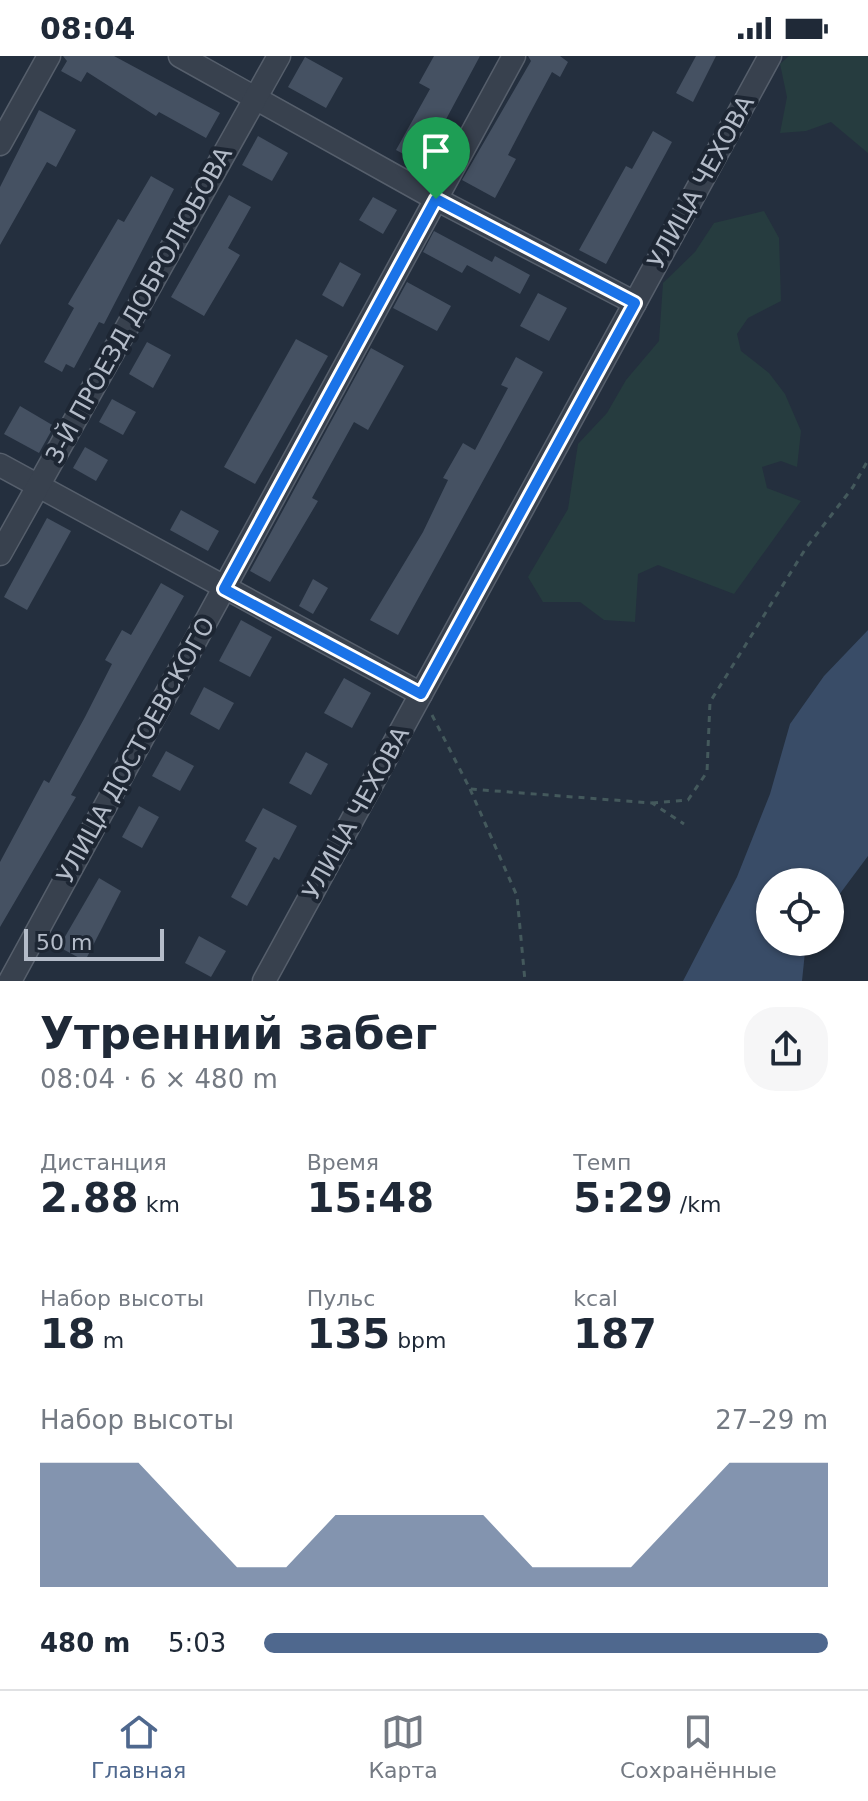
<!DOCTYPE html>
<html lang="ru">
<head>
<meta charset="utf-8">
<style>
	body { margin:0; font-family:"DejaVu Sans",sans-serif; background:#f6f6f7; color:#1f2937; height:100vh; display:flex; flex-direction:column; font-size:30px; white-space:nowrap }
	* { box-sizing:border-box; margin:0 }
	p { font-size:26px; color:#747a83 }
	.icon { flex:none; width:44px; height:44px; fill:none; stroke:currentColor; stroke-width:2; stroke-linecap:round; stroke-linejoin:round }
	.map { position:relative; height:925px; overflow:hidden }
	.panel { display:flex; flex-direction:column; background:#fff; flex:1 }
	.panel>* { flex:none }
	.fabs { position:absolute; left:756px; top:812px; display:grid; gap:16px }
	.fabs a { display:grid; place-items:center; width:88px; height:88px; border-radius:50%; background:#fff; box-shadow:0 2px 6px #0004; font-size:40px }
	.scale { position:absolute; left:24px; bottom:20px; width:140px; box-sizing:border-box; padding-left:8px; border:4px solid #b4bcc9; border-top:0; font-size:22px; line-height:28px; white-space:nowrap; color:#b4bcc9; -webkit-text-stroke:6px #1d2633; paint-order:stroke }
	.pin { position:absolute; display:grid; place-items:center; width:68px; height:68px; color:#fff; margin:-82px -34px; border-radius:50% 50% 50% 0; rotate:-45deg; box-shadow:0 0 8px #0007 }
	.pin .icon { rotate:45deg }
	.round { display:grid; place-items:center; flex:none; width:84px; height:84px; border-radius:32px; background:#f6f6f7 }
	.overview { display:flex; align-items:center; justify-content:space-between; height:136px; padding:0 40px }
	h1 { font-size:44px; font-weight:800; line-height:60px }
	.figures { display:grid; grid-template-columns:repeat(3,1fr); gap:12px; height:136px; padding:8px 40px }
	.figures div { display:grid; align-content:center }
	.figures b { font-size:40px; font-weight:800 }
	.figures small { font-size:22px; font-weight:400 }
	.figures p { font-size:22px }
	.chart { height:224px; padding:16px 40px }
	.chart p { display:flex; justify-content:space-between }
	.chart svg { width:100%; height:144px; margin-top:8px; fill:#4f688e; opacity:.7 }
	ul { padding:0 40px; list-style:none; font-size:26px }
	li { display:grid; grid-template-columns:128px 96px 1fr; align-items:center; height:60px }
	li i { height:20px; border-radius:10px; background:#4f688e }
	.status { display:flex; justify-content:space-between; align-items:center; height:56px; padding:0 40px; background:#fff; direction:ltr }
	.status svg { height:22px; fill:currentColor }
	.tabs { display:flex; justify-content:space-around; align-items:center; height:112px; border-top:2px solid #e0e1e3; background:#fff; font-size:22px; color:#747a83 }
	.tabs a { display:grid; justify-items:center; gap:4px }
	.tabs .selected { color:#4f688e }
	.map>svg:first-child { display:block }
</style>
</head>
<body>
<div class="status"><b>08:04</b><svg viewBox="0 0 49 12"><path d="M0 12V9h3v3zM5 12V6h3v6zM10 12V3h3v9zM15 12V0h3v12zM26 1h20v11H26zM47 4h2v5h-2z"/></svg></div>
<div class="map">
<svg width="868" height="925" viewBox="0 0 868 925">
	<rect width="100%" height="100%" fill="#242f3e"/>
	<!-- green -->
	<g fill="#263c3f">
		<polygon points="789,0 868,0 868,97 831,66 806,75 780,77 787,41 780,8"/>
		<polygon points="764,155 779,182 781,245 748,262 737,278 741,295 769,317 785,338 801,375 797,411 781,405 762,411 767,432 801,445 734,538 658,509 638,518 635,566 604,564 580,546 543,546 528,521 568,453 578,388 607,357 626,324 659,285 663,227 695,196 714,167"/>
	</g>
	<!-- water -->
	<polygon fill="#394c67" points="868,574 868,800 830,851 830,826 770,826 770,886 806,886 802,925 683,925 737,821 770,738 790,668 824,620"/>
	<!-- building -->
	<g fill="#455162">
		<polygon points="63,0 114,0 220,57 206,82 159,56 156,60 87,16 81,26 61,15 67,5"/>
		<polygon points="434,0 480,0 422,108 396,94 430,33 419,27"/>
		<polygon points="528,0 560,0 568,6 560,21 552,16 530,57 508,99 516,103 495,142 462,124 531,5"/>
		<polygon points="696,0 716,0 693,46 676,37"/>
		<polygon points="305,1 343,22 326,52 288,31"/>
		<polygon points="39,54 76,74 56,111 47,106 0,189 0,131"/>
		<polygon points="653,75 672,86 606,208 579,194 626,110 632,113"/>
		<polygon points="258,80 288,97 272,125 242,109"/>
		<polygon points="151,120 174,133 104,268 99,266 74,312 66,308 62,316 44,306 74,252 68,248 118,163 124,166"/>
		<polygon points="229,139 251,151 228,192 240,199 204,260 171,241"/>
		<polygon points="373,141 397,154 383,178 359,164"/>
		<polygon points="434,175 492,206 495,200 530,219 520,238 467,209 462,217 423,196"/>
		<polygon points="340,206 361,218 343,251 322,239"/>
		<polygon points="407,226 451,250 437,275 393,252"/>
		<polygon points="538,237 567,252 549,285 520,270"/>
		<polygon points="296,283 328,300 255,428 224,411"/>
		<polygon points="147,286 171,299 153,332 129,318"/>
		<polygon points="371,292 404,310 368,374 354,366 312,442 318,445 270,526 250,515"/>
		<polygon points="516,301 543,316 398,579 370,564 423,476 448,424 443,422 463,387 475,394 508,332 501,329"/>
		<polygon points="112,343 136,356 123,379 99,366"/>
		<polygon points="20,350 54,370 39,397 4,378"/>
		<polygon points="85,391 108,404 96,425 73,412"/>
		<polygon points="181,454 219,475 208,495 170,474"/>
		<polygon points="47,462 71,475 27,554 4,541"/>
		<polygon points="313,523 328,532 313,558 299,550"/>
		<polygon points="161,527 184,540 71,739 76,741 0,871 0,806 44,724 49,727 85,661 112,608 105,604 122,574 131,579"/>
		<polygon points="241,564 272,581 250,621 219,605"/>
		<polygon points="344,622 371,637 352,672 324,657"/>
		<polygon points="204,631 234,647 219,674 190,658"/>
		<polygon points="166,695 194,710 180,735 152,720"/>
		<polygon points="306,696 328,708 311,739 289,727"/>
		<polygon points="139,750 159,761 142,792 122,781"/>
		<polygon points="263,752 297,770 279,804 274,801 247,850 231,841 257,792 245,785"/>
		<polygon points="99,822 121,835 85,905 59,891"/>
		<polygon points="199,880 226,895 211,921 185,907"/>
	</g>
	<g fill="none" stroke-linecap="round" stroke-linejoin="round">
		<defs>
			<g id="street">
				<polyline points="180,0 436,143 635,247"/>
				<polyline points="0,88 49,0"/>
				<polyline points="0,409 421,638"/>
				<polyline points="0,498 279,0"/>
				<polyline points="10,925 514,0"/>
				<polyline points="264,925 770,0"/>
			</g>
		</defs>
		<!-- street casing -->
		<use href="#street" stroke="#565f6c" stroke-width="25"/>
		<!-- path -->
		<g stroke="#44595c" stroke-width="3" stroke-dasharray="6 6" stroke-linecap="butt">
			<polyline points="432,659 470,733 652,747 684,768"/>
			<polyline points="470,733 517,840 525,925"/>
			<polyline points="652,747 688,744 707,716 710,646 806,492 853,431 868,404"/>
		</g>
		<!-- street -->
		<use href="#street" stroke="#38414e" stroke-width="22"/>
	</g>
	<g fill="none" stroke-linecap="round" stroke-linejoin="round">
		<defs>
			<polygon id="route" points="436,143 635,247 421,638 224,533"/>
		</defs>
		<!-- route casing -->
		<use href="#route" stroke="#fff" stroke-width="16"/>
		<!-- route -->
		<use href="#route" stroke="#1a73e8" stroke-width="10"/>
	</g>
	<g text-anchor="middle" stroke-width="8" stroke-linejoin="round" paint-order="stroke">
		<!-- street labels -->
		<g font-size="24" fill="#b4bcc9" stroke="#1d2633">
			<text transform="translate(701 126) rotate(-61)" y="8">УЛИЦА ЧЕХОВА</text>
			<text transform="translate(139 249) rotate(-61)" y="8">3-Й ПРОЕЗД ДОБРОЛЮБОВА</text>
			<text transform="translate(136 694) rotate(-61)" y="8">УЛИЦА ДОСТОЕВСКОГО</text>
			<text transform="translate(356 757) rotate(-61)" y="8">УЛИЦА ЧЕХОВА</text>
		</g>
	</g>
</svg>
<div class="fabs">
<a><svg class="icon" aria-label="locate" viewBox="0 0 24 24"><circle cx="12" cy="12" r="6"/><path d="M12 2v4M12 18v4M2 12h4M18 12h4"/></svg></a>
</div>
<div class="scale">50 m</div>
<div class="pin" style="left:436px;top:143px;background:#1e9e55"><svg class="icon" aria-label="arrive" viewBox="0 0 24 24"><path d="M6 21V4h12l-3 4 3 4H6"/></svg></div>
</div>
<section class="panel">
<div class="overview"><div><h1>Утренний забег</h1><p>08:04 · 6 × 480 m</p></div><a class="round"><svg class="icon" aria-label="share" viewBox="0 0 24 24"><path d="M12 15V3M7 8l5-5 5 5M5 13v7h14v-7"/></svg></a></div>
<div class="figures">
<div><p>Дистанция</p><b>2.88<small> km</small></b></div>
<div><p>Время</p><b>15:48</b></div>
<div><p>Темп</p><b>5:29<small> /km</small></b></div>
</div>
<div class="figures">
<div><p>Набор высоты</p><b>18<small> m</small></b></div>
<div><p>Пульс</p><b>135<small> bpm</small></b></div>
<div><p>kcal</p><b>187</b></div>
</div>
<div class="chart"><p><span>Набор высоты</span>27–29 m</p>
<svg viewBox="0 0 160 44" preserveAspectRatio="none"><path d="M0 44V6L10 6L20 6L30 22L40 38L50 38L60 22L70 22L80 22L90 22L100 38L110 38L120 38L130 22L140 6L150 6L160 6V44z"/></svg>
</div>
<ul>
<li><b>480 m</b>5:03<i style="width:100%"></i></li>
</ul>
</section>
<nav class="tabs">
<a class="selected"><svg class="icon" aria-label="home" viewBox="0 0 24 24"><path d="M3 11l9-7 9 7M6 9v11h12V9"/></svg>Главная</a>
<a><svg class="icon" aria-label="map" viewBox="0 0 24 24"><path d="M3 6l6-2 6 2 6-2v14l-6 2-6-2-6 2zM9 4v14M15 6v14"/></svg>Карта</a>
<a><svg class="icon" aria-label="saved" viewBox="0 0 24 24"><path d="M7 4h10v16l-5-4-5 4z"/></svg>Сохранённые</a>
</nav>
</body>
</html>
